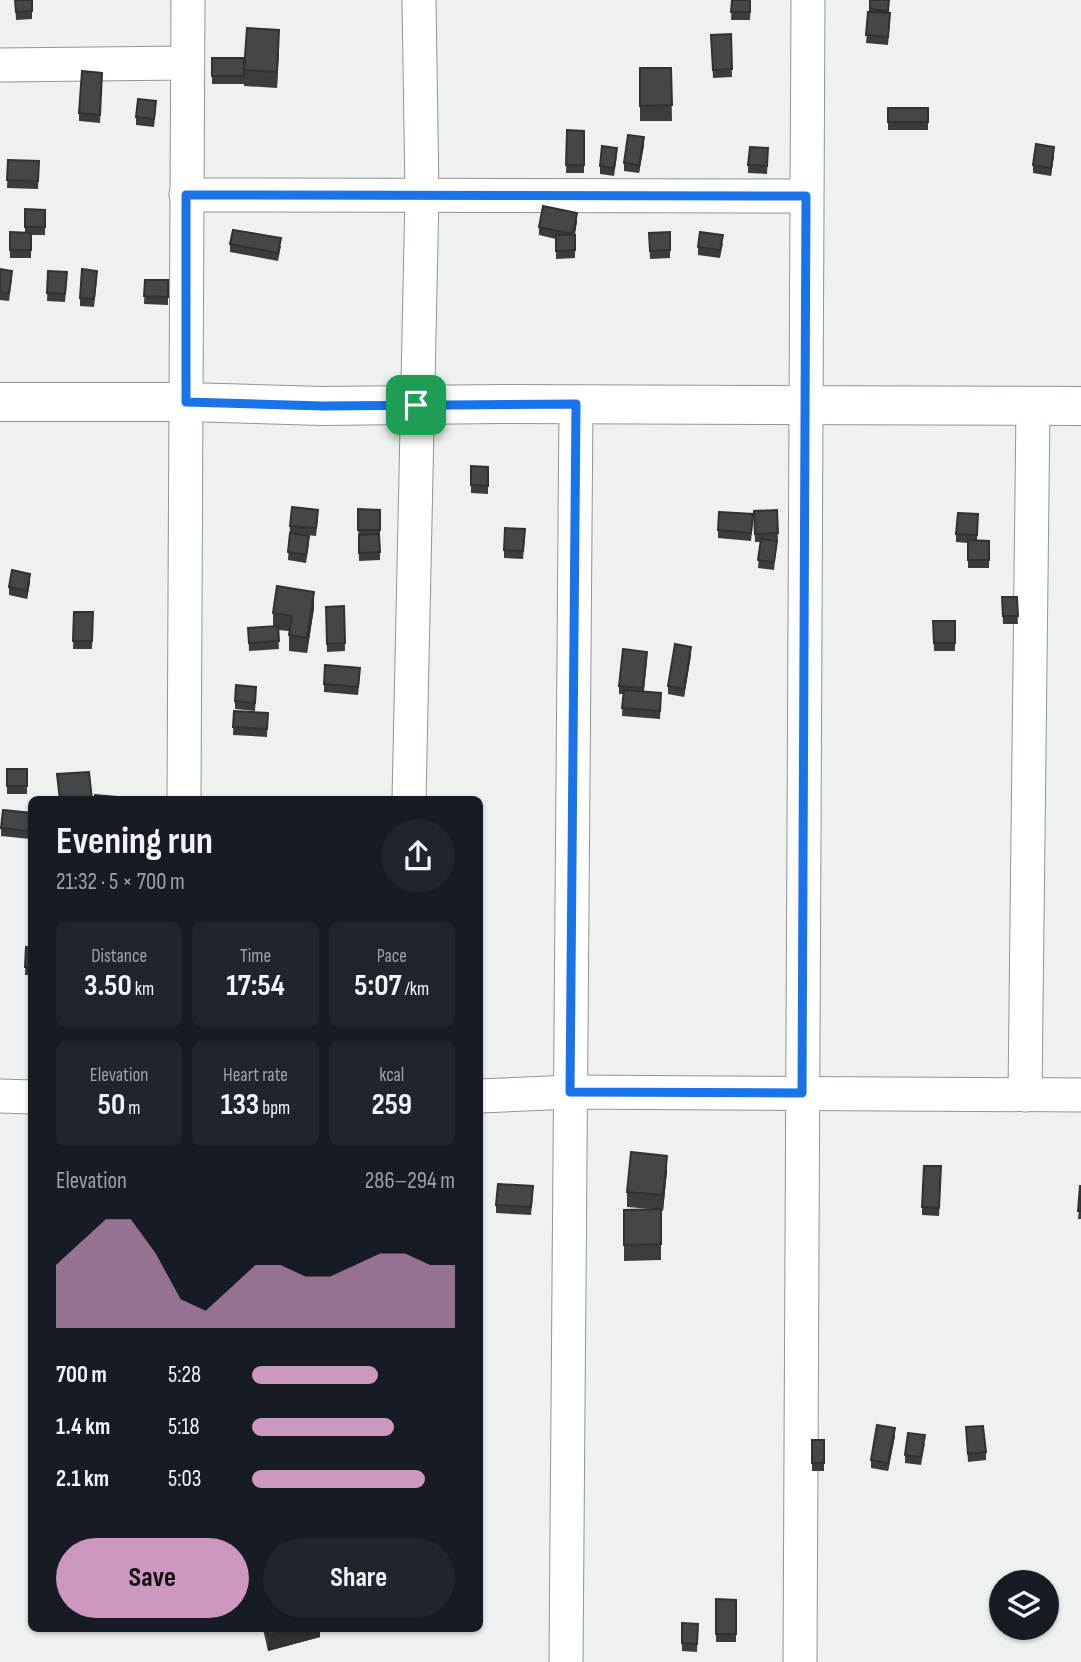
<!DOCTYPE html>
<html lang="en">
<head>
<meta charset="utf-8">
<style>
	body { margin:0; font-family:"Sofia Sans Condensed",sans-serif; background:#20242c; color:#f1f3f6; height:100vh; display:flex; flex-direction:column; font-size:26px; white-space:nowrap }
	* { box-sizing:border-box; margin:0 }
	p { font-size:23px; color:#9ea1a6 }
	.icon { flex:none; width:38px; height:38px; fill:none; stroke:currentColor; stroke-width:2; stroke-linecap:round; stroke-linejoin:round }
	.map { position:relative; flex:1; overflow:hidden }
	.sheet { position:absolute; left:28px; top:796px; width:455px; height:836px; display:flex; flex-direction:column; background:#171b24; border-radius:10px; box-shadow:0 2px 5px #0004 }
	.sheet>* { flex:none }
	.controls { position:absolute; left:989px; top:1570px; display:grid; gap:14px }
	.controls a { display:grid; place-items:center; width:70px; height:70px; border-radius:50%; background:#171b24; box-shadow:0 2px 5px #0004; font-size:35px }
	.pin { position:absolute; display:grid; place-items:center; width:60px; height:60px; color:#fff; margin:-30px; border-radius:14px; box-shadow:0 4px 10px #0006 }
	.round { display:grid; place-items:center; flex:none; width:74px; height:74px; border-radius:37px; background:#20242c }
	.head { display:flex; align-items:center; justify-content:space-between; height:119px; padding:0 28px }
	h1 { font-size:38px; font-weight:700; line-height:52px }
	.stats { display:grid; grid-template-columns:repeat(3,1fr); gap:10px; height:119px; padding:7px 28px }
	.stats div { display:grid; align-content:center; border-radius:10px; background:#20242c; text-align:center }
	.stats b { font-size:30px; font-weight:700 }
	.stats small { font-size:19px; font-weight:400 }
	.stats p { font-size:19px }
	.chart { height:196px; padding:14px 28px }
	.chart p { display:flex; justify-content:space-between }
	.chart svg { width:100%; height:126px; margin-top:7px; fill:#cd97c0; opacity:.7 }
	.cta { display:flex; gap:14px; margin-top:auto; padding:14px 28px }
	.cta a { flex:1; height:80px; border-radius:42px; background:#cd97c0; color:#111; font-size:28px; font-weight:700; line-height:80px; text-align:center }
	.cta a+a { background:#20242c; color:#f1f3f6 }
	ul { padding:0 28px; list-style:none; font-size:23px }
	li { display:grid; grid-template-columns:112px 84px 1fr; align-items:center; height:52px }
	li i { height:18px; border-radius:9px; background:#cd97c0 }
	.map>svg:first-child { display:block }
</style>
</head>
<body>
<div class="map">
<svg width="1081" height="1662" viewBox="0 0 1081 1662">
	<rect width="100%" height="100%" fill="#edf2f0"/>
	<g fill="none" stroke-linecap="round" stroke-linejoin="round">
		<defs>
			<g id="minor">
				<polyline points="0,65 187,63"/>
				<polyline points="186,195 806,196"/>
				<polyline points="184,800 188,0"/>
				<polyline points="409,800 422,195 419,0"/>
				<polyline points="1025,1095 1033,406"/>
				<polyline points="0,1096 32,1097"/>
				<polyline points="480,1096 570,1092 1081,1095"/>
				<polyline points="566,1662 576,404"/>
				<polyline points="800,1662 808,0"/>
			</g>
			<polyline id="tertiary" points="0,402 186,402 322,406 501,404 1081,406"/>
		</defs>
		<!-- minor casing -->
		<use href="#minor" stroke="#919493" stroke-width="35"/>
		<!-- tertiary casing -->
		<use href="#tertiary" stroke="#919493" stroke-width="40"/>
		<!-- minor -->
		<use href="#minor" stroke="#fff" stroke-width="33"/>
		<!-- tertiary -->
		<use href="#tertiary" stroke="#fff" stroke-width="38"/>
	</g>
	<!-- wall -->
	<g fill="#3a3d3e">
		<polygon points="15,0 32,0 32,19 16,20"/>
		<polygon points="732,0 751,0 750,20 731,20"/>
		<polygon points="870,0 889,0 888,13 890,21 888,45 866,43"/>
		<polygon points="731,34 732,77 713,78 711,35"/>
		<polygon points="279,46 277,88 244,86 244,70"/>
		<rect x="212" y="58" width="32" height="26"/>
		<polygon points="640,68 671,68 672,121 640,121"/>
		<polygon points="102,73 100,123 79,121 79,113"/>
		<rect x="888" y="108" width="40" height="22"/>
		<polygon points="156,109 154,127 136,125 136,117"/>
		<polygon points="567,130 584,131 584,173 566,173"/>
		<polygon points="644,145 639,173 624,171 624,163"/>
		<polygon points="1054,155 1051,176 1033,173 1033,165"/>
		<polygon points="617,156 614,176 600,174 600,166"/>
		<polygon points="768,156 767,174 748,173 748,165"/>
		<polygon points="8,160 39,161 38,189 7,188"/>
		<polygon points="25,209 45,210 45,235 31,235 31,258 10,258 10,232 25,232"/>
		<polygon points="577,221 575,235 575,258 556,259 556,239 539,235 539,227"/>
		<polygon points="670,232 670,258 650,259 649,233"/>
		<polygon points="723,243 720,258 698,255 698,247"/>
		<polygon points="230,244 281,246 278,261 230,252"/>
		<polygon points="0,269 12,279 9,301 0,300"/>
		<polygon points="48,271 67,280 65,302 47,301"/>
		<polygon points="97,279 94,307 80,306 80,298"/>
		<polygon points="145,280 168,280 168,305 144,304"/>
		<polygon points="471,466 488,467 488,494 471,493"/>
		<polygon points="358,509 380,510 380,560 359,561"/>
		<polygon points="777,510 778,541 777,541 774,570 758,568 760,542 755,542 754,511"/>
		<polygon points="318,518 316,536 297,534 309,544 306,563 288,560 290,526"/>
		<polygon points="753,522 751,541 718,538 718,530"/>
		<polygon points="978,522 977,540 989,541 989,568 968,568 968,543 956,542 956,534"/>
		<polygon points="525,537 523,559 504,558 504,550"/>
		<polygon points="30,582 27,599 9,595 9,587"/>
		<polygon points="1002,597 1017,597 1018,624 1003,624"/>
		<polygon points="344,606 345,651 327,652 326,607"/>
		<polygon points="314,608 307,653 289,651 289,631 278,630 279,649 249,651 248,628 273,627 273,613"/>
		<polygon points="74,612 93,612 92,649 73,649"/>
		<polygon points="933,621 955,621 955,651 934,651"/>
		<polygon points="691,655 684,697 668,694 668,686"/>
		<polygon points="647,660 644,691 661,701 660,719 622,716 623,694 619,694 619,686"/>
		<polygon points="360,676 358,695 324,692 324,684"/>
		<polygon points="256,695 255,711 235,709 235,701"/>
		<polygon points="234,711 268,713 267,737 233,735"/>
		<rect x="7" y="769" width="20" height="25"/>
		<polygon points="32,813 30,839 1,836 1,828"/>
		<polygon points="26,947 32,948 32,975 25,975"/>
		<polygon points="480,1158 481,1158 482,1212 480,1212"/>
		<polygon points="941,1166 939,1216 922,1215 922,1207"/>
		<polygon points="667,1171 663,1211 661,1210 661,1260 624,1261 624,1210 651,1209 627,1207 627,1192"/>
		<polygon points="1081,1186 1081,1219 1078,1219"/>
		<polygon points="533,1194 531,1215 496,1213 496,1205"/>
		<polygon points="966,1427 986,1452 986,1460 968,1462"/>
		<polygon points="895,1436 888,1471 871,1468 871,1460"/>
		<rect x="812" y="1440" width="12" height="31"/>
		<polygon points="925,1443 921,1465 905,1463 905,1455"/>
		<polygon points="716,1599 736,1600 736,1642 716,1642"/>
		<polygon points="682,1623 698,1624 697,1652 682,1651"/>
		<polygon points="263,1629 320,1629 320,1637 268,1651"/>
	</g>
	<!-- shaded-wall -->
	<g fill="#303232">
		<polygon points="279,30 279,46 277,88 277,72"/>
		<polygon points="644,137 644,145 639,173 639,165"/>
		<polygon points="1054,147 1054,155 1051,176 1051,168"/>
		<polygon points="577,213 577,221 573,242 573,234"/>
		<polygon points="30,574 30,582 27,599 27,591"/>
		<polygon points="314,592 314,608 307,653 307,638"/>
		<polygon points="691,647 691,655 684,697 684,689"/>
		<polygon points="667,1156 667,1171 663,1211 663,1195"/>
		<polygon points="895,1428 895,1436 888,1471 888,1463"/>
		<polygon points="290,1629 320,1629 320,1637 268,1651 268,1635"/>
	</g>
	<!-- building -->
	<g fill="#444748" stroke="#303232" stroke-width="2">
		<polygon points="15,0 32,0 32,11 16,12"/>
		<polygon points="732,0 750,0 750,12 731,12"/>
		<polygon points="870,0 889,0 888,11 870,9"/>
		<polygon points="868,12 890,13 888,37 866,35"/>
		<polygon points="247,28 279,30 277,72 244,70"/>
		<polygon points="731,34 732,69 713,70 711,35"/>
		<rect x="212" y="58" width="32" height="18"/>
		<polygon points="640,68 671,68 672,105 640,106"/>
		<polygon points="82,71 102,73 100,115 79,113"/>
		<polygon points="138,99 156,101 154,119 136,117"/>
		<rect x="888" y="108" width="40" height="14"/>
		<polygon points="567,130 584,131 584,165 566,165"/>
		<polygon points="628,135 644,137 639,165 624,163"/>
		<polygon points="1036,144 1054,147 1051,168 1033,165"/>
		<polygon points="602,146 617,148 614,168 600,166"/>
		<polygon points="750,147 768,148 767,166 748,165"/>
		<polygon points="8,160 39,161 38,181 7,180"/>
		<polygon points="543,206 577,213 573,234 539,227"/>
		<polygon points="25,209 45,210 45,227 25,227"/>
		<polygon points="233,230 281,238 278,253 230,244"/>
		<polygon points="10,232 31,233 31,250 10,250"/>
		<polygon points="670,232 670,250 650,251 649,233"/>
		<polygon points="700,232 723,235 720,250 698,247"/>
		<polygon points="556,235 575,235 575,250 556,251"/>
		<polygon points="0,269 12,271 9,293 0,292"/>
		<polygon points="82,269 97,271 94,299 80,298"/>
		<polygon points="48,271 67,272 65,294 47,293"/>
		<polygon points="145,280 168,280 168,297 144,296"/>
		<polygon points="471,466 488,467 488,486 471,485"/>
		<polygon points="292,507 318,510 316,528 290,526"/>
		<polygon points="358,509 380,510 380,530 358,530"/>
		<polygon points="777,510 778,533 755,534 754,511"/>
		<polygon points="719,512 753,514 751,533 718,530"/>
		<polygon points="958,513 978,514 977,535 956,534"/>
		<polygon points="505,528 525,529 523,551 504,550"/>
		<polygon points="290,533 309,536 306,555 288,552"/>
		<polygon points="379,534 380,552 359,553 359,535"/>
		<polygon points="761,539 777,541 774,562 758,560"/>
		<polygon points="968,540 989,541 989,560 968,560"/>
		<polygon points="12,570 30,574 27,591 9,587"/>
		<polygon points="277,586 314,592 307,638 289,635 292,616 273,613"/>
		<polygon points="1002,597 1017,597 1018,616 1003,616"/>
		<polygon points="344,606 345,643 327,644 326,607"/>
		<polygon points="74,612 93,612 92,641 73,641"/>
		<polygon points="933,621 955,621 955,643 934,643"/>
		<polygon points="278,626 279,641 249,643 248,628"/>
		<polygon points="675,644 691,647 684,689 668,686"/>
		<polygon points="623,649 647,652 643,688 619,686"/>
		<polygon points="325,665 360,668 358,687 324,684"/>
		<polygon points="236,685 256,687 255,703 235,701"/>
		<polygon points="624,690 661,693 660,711 622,708"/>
		<polygon points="234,711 268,713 267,729 233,727"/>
		<rect x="7" y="769" width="20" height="17"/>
		<polygon points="89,772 92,800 60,800 57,774"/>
		<polygon points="95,795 130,798 129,800 95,800"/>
		<polygon points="3,810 32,813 30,831 1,828"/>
		<polygon points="26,947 32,948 32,967 25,967"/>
		<polygon points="631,1152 667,1156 663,1195 627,1192"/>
		<polygon points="480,1158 481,1158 482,1204 480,1204"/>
		<polygon points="924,1166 941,1166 939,1208 922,1207"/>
		<polygon points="498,1184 533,1186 531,1207 496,1205"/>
		<polygon points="1080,1186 1081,1186 1081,1211 1078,1211"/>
		<polygon points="661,1209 661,1244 624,1245 624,1210"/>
		<polygon points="877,1425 895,1428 888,1463 871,1460"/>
		<polygon points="983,1426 986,1452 968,1454 966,1427"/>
		<polygon points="908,1433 925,1435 921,1457 905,1455"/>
		<rect x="812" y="1440" width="12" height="23"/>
		<polygon points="716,1599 736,1600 736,1634 716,1634"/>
		<polygon points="682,1623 698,1624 697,1644 682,1643"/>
		<polygon points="267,1629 290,1629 268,1635"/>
	</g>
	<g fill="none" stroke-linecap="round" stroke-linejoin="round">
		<defs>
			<polygon id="route" points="186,195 806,196 802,1093 570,1092 576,404 323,406 186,402"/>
		</defs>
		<!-- route casing -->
		<use href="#route" stroke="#fff" stroke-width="14"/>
		<!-- route -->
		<use href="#route" stroke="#1a73e8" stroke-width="9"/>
	</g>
</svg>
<div class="controls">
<a><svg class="icon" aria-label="layers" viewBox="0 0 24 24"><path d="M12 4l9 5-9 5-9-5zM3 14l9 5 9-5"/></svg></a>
</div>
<div class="pin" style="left:416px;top:405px;background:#1e9e55"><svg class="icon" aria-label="arrive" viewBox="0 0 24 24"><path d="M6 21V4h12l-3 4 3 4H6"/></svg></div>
<section class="sheet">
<div class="head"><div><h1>Evening run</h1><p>21:32 · 5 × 700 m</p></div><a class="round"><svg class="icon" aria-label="share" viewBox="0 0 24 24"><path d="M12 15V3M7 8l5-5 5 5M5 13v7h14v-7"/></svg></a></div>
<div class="stats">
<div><p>Distance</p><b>3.50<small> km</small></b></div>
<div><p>Time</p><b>17:54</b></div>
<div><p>Pace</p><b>5:07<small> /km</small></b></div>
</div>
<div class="stats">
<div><p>Elevation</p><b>50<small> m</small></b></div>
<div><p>Heart rate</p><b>133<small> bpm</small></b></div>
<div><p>kcal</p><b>259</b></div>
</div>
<div class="chart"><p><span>Elevation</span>286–294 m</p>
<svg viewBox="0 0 160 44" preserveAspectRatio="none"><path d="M0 44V22L10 14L20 6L30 6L40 18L50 34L60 38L70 30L80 22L90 22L100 26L110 26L120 22L130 18L140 18L150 22L160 22V44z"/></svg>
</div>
<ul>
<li><b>700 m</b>5:28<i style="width:62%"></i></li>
<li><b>1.4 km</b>5:18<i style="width:70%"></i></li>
<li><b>2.1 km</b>5:03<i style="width:85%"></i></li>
</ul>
<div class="cta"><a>Save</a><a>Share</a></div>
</section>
</div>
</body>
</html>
